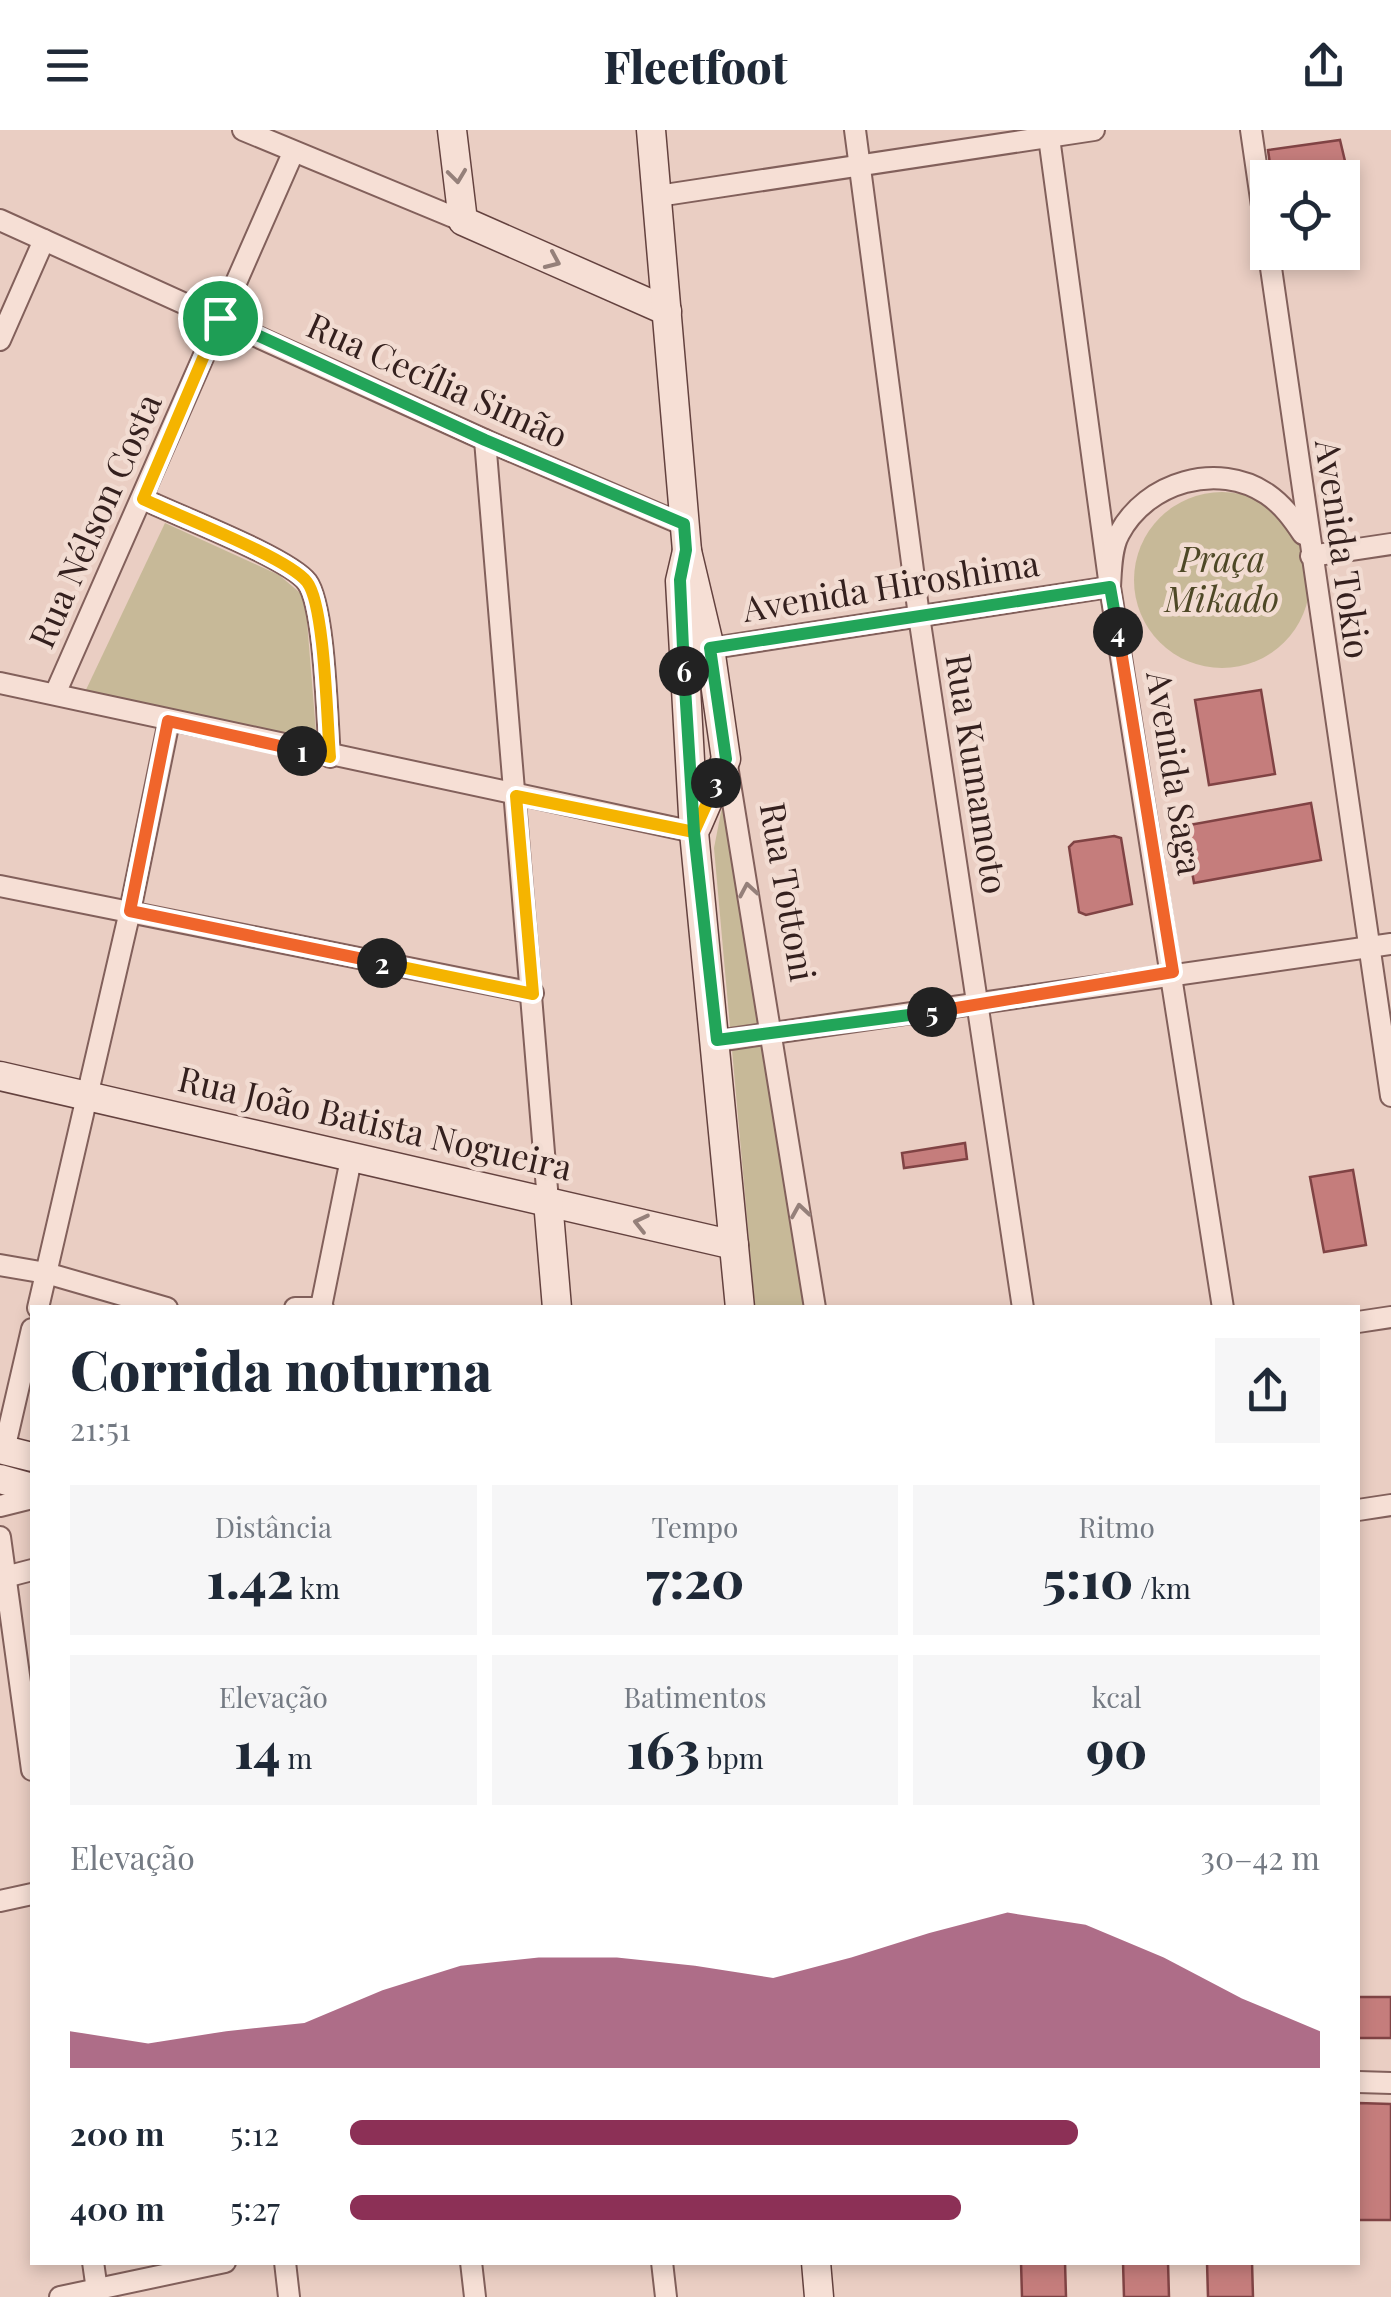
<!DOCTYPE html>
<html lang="pt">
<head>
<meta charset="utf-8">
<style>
	body { margin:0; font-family:"Playfair Display",serif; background:#f6f6f7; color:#1f2937; height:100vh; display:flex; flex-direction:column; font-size:38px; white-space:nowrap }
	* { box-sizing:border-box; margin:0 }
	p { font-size:32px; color:#747a83 }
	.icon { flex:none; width:55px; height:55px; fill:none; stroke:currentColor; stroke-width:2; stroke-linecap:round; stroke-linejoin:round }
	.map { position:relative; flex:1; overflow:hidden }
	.panel { position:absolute; left:30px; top:1175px; width:1330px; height:960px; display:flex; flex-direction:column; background:#fff; border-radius:0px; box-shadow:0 5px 15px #0003 }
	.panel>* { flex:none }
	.fabs { position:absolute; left:1250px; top:30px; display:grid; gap:20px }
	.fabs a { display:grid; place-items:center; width:110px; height:110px; border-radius:0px; background:#fff; box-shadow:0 5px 15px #0003; font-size:50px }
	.pin { position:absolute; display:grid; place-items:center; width:85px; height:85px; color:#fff; margin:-42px; border:5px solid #fff; border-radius:50%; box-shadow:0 2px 10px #0007 }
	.km { position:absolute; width:50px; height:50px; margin:-25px; border-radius:50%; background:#222; color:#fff; font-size:28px; line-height:50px; text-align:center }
	.round { display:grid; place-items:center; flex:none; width:105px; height:105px; border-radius:0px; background:#f6f6f7 }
	.head { display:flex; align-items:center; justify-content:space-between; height:170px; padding:0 40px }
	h1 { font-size:55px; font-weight:800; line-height:75px }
	.stats { display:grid; grid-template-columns:repeat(3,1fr); gap:15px; height:170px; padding:10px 40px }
	.stats div { display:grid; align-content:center; border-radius:0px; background:#f6f6f7; text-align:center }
	.stats b { font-size:50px; font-weight:800 }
	.stats small { font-size:28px; font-weight:400 }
	.stats p { font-size:28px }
	.chart { height:280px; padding:20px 40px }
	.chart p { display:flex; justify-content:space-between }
	.chart svg { width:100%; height:180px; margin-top:10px; fill:#8c3056; opacity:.7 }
	ul { padding:0 40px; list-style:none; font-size:32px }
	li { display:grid; grid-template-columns:160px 120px 1fr; align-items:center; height:75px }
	li i { height:25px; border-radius:12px; background:#8c3056 }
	header { display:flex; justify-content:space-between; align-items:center; height:130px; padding:0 40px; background:#fff; font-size:45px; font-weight:800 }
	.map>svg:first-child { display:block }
</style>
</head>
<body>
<header><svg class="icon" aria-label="menu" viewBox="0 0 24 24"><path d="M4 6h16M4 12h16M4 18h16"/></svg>Fleetfoot<svg class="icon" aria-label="share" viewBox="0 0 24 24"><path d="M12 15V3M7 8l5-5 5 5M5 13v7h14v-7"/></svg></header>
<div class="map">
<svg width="1391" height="2167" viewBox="0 0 1391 2167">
	<rect width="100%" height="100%" fill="#eacec3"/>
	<!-- green -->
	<g fill="#c7b998">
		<circle cx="1222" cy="450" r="88"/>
		<polygon points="165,393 279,445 305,467 317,614 84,564"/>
		<polygon points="723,672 731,714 807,1177 755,1177 714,718"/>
	</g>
	<!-- building -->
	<g fill="#c57d7c" stroke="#804344" stroke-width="2.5">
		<polygon points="1340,10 1349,48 1272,48 1268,20"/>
		<polygon points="1261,560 1275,644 1209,655 1195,570"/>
		<polygon points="1311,673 1321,730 1194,753 1184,696"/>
		<polygon points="1114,706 1121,708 1132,774 1086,785 1079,782 1069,717 1074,712"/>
		<polygon points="965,1013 967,1029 904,1038 902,1023"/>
		<polygon points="1353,1040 1366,1115 1324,1122 1310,1047"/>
		<rect x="1358" y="1867" width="33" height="41"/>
		<polygon points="1358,1973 1391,1974 1391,2090 1358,2090"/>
		<polygon points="1021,2132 1065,2132 1066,2167 1022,2167"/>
		<polygon points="1123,2132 1168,2132 1169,2167 1124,2167"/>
		<polygon points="1207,2132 1252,2132 1253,2167 1208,2167"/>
	</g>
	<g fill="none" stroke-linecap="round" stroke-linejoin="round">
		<defs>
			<g id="street">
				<polyline points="243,0 463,91"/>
				<polyline points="855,0 919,486 1023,1178"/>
				<polyline points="1048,0 1110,457 1223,1178"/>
				<polyline points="1251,0 1391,966"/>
				<polyline points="658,66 1094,0"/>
				<polyline points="0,90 485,310 684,395"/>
				<polyline points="0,210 44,110"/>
				<polyline points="485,310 548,1071"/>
				<path d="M143,369C176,385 289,428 307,452C325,476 327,592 330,627"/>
				<polyline points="1311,426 1391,414"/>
				<path d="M700,520L1110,457C1111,441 1111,418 1119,404C1146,352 1218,331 1267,364C1283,375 1293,389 1303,404"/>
				<polyline points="0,553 694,702"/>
				<polyline points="55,564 293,23"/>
				<polyline points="726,629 815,1178"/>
				<polyline points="0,756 533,863"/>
				<polyline points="717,911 1391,814"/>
				<polyline points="0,1135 46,1143 167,1178"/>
				<polyline points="321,1177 351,1029"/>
				<polyline points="38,1178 130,781 169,591"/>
				<polyline points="295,1178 323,1178"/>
				<polyline points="1358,1192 1391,1187"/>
				<polyline points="4,1320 32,1199"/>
				<polyline points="0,1376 32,1368"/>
				<polyline points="1358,1380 1391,1375"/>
				<polyline points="0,1407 32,1640"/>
				<polyline points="9,1446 32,1440"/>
				<polyline points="0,1771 32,1764"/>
				<polyline points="1358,1952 1391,1953"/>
				<polyline points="93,2132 98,2167"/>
				<polyline points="285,2132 289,2167"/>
				<polyline points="471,2132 475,2167"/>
				<polyline points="662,2132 666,2167"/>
				<polyline points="60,2167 225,2132"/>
			</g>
			<g id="secondary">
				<polyline points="452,0 463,91 667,181"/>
				<polyline points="651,0 687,421 710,518 726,629 697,696"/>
				<polyline points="687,421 680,451 694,702 740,1178"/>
				<polyline points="0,946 734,1115"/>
				<polyline points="548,1071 557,1178"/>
				<polyline points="0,1319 32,1327"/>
				<polyline points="0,1349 32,1358"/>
				<polyline points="816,2132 819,2167"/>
			</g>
		</defs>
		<!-- street casing -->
		<use href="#street" stroke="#82605b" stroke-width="24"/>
		<!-- secondary casing -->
		<use href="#secondary" stroke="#64423f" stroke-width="31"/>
		<!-- street -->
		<use href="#street" stroke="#f6dfd5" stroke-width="20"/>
		<!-- secondary -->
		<use href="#secondary" stroke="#f6dfd5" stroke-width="28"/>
	</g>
	<!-- one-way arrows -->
	<defs><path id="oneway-chevron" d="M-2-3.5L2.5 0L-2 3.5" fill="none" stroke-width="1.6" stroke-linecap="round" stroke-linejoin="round" transform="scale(2.5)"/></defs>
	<g stroke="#95807a">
		<use href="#oneway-chevron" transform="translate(457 46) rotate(83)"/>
		<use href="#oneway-chevron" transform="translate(553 131) rotate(24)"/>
		<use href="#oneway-chevron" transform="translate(748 760) rotate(-100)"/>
		<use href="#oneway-chevron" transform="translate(800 1081) rotate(-99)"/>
		<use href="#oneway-chevron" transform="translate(641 1093) rotate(-167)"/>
	</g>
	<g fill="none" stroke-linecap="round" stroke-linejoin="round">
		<defs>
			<path id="split-1" d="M220,188L143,369C176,385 289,428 307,452C325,475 327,593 330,627L302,621"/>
			<polyline id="split-2" points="302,621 168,591 130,781 382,833"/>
			<polyline id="split-3" points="382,833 533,864 516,666 694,702 716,653"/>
			<polyline id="split-4" points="716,653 726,629 710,518 1110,457 1118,502"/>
			<polyline id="split-5" points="932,882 1173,842 1118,502"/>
			<polyline id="split-6" points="684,541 694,702 717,910 932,882"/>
			<polyline id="split-7" points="220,188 485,310 684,394 686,420 680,450 684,541"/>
		</defs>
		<!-- split-1 casing -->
		<use href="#split-1" stroke="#fff" stroke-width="20"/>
		<!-- split-2 casing -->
		<use href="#split-2" stroke="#fff" stroke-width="20"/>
		<!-- split-3 casing -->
		<use href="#split-3" stroke="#fff" stroke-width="20"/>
		<!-- split-4 casing -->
		<use href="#split-4" stroke="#fff" stroke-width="20"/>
		<!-- split-5 casing -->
		<use href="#split-5" stroke="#fff" stroke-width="20"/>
		<!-- split-6 casing -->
		<use href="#split-6" stroke="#fff" stroke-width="20"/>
		<!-- split-7 casing -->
		<use href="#split-7" stroke="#fff" stroke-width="20"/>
		<!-- split-1 -->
		<use href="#split-1" stroke="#f5b400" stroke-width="12"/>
		<!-- split-2 -->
		<use href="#split-2" stroke="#f0652b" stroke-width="12"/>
		<!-- split-3 -->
		<use href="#split-3" stroke="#f5b400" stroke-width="12"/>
		<!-- split-4 -->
		<use href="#split-4" stroke="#22a559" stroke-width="12"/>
		<!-- split-5 -->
		<use href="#split-5" stroke="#f0652b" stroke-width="12"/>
		<!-- split-6 -->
		<use href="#split-6" stroke="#22a559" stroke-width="12"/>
		<!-- split-7 -->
		<use href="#split-7" stroke="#22a559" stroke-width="12"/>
	</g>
	<g text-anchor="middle" stroke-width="9" stroke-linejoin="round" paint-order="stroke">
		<!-- street labels -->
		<g font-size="35" fill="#34201e" stroke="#f2dcd2">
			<text transform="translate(437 251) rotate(24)" y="12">Rua Cecília Simão</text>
			<text transform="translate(96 391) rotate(-66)" y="12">Rua Nélson Costa</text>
			<text transform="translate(1342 419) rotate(82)" y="12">Avenida Tokio</text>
			<text transform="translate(891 457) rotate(-9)" y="12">Avenida Hiroshima</text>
			<text transform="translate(1174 643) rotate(81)" y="12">Avenida Saga</text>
			<text transform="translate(976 644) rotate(81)" y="12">Rua Kumamoto</text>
			<text transform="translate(787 762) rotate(80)" y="12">Rua Tottoni</text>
			<text transform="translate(375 994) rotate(13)" y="12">Rua João Batista Nogueira</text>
		</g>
		<!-- park labels -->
		<g font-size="35" font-style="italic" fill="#4e4826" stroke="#f2dcd2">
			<text x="1222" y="442">Praça<tspan x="1222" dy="40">Mikado</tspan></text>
		</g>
	</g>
</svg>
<div class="fabs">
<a><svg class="icon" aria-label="locate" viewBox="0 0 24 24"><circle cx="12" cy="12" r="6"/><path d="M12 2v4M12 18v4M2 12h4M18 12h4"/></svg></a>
</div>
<div class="pin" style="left:220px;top:188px;background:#1e9e55"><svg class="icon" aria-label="arrive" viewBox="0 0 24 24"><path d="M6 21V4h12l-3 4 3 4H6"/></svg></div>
<b class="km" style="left:302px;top:621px">1</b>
<b class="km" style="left:382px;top:833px">2</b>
<b class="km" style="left:716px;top:653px">3</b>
<b class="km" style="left:1118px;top:502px">4</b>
<b class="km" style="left:932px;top:882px">5</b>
<b class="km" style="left:684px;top:541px">6</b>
<section class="panel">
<div class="head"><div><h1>Corrida noturna</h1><p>21:51</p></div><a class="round"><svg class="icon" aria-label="share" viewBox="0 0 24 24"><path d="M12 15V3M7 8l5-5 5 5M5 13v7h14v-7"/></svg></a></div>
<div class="stats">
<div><p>Distância</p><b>1.42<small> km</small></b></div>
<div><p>Tempo</p><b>7:20</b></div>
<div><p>Ritmo</p><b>5:10<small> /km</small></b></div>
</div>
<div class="stats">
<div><p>Elevação</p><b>14<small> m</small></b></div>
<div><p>Batimentos</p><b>163<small> bpm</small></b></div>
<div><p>kcal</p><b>90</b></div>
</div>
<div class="chart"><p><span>Elevação</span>30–42 m</p>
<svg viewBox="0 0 160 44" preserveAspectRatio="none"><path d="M0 44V35L10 38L20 35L30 33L40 25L50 19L60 17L70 17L80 19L90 22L100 17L110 11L120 6L130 9L140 17L150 27L160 35V44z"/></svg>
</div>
<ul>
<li><b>200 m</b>5:12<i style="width:75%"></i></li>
<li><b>400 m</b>5:27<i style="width:63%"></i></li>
</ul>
</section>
</div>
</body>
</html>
